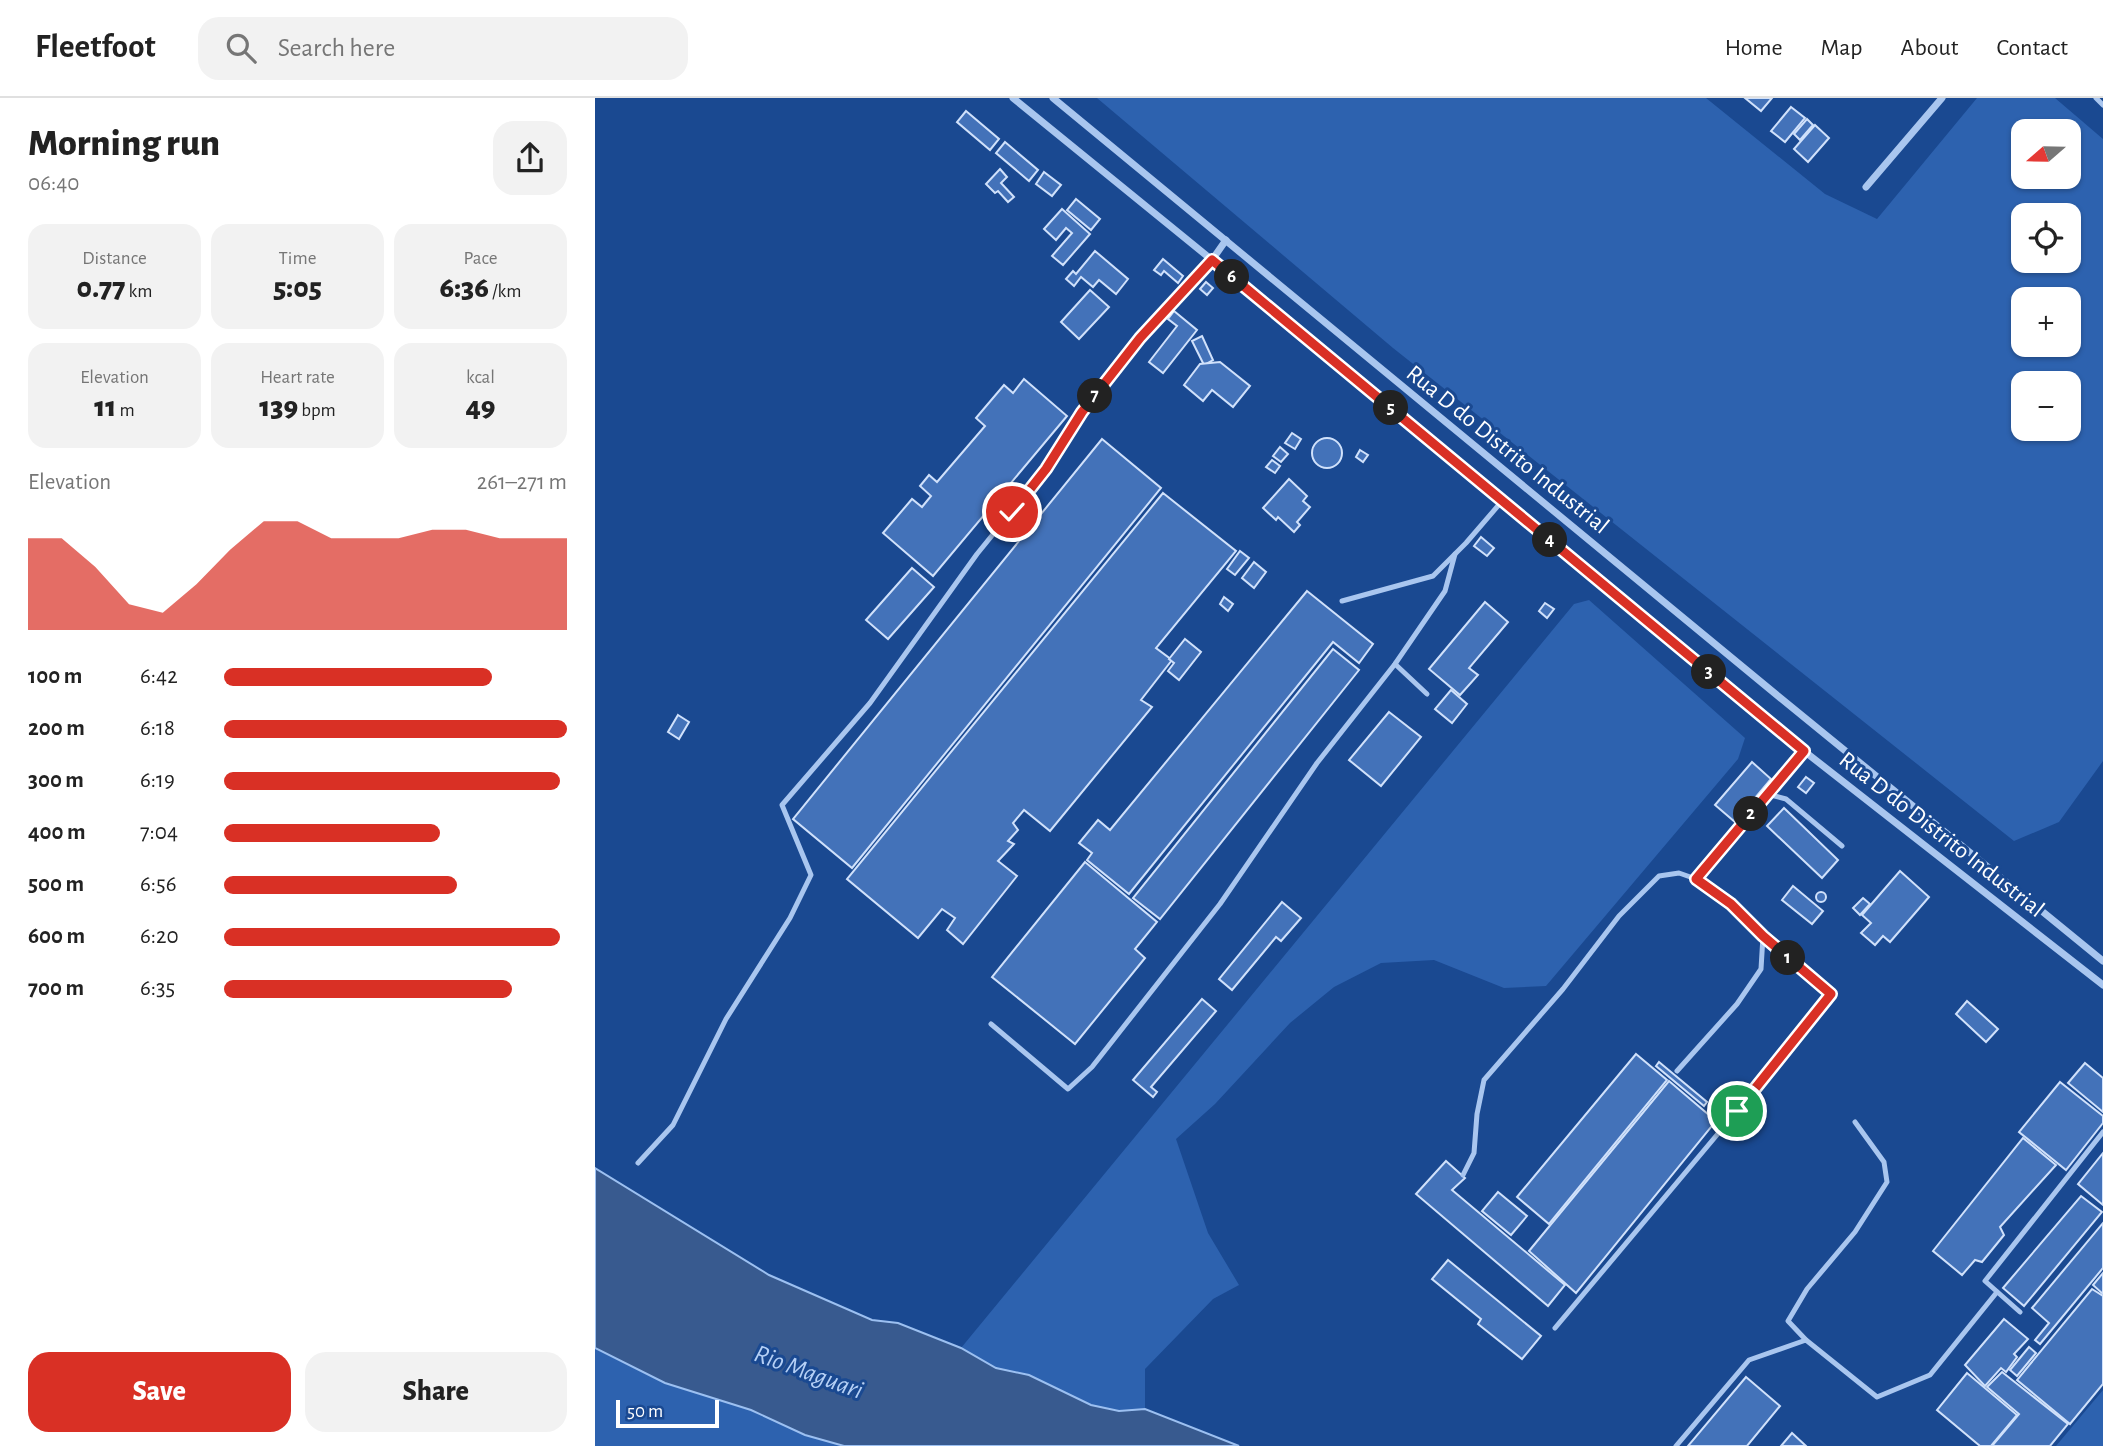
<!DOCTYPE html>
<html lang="en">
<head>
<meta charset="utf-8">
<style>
	body { margin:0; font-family:"Alegreya Sans",sans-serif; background:#f2f2f2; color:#222; height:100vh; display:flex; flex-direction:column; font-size:26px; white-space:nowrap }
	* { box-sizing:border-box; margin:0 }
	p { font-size:23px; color:#767676 }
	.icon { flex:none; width:38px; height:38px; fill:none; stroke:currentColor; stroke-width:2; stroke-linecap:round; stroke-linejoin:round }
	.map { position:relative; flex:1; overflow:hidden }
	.side { display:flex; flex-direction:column; background:#fff; width:595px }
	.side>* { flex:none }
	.needle { width:46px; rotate:250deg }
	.controls { position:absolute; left:1416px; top:21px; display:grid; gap:14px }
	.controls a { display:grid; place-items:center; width:70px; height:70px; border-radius:14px; background:#fff; box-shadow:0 2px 5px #0004; font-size:35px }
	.scale { position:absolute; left:21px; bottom:18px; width:103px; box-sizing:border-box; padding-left:7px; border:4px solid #fff; border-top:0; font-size:19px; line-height:24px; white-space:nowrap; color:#fff; -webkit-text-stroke:5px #1a4991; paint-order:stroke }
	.pin { position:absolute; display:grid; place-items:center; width:60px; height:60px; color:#fff; margin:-30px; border:4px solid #fff; border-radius:50%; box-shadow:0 2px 7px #0007 }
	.km { position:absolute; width:35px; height:35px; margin:-18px; border-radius:50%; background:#222; color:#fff; font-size:19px; line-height:35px; text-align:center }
	.round { display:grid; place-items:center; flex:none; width:74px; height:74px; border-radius:21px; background:#f2f2f2 }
	.overview { display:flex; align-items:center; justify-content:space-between; height:119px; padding:0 28px }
	h1 { font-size:38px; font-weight:800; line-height:52px }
	.stats { display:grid; grid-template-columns:repeat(3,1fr); gap:10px; height:119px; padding:7px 28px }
	.stats div { display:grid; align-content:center; border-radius:18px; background:#f2f2f2; text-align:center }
	.stats b { font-size:30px; font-weight:800 }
	.stats small { font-size:19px; font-weight:400 }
	.stats p { font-size:19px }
	.chart { height:196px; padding:14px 28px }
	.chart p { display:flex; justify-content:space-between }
	.chart svg { width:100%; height:126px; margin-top:7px; fill:#d93025; opacity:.7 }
	.button { display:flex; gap:14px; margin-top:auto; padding:14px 28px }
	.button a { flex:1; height:80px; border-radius:21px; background:#d93025; color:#fff; font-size:28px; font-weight:800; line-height:80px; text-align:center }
	.button a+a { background:#f2f2f2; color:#222 }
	ul { padding:0 28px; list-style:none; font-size:23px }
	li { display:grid; grid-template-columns:112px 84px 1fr; align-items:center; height:52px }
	li i { height:18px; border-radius:9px; background:#d93025 }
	header { display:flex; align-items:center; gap:42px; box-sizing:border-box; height:98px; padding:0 35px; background:#fff; border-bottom:2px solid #e0e0e0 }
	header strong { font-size:33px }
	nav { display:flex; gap:38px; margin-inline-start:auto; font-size:24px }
	.search { width:490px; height:63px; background:#f2f2f2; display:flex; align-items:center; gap:18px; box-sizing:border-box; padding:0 24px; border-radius:21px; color:#767676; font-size:26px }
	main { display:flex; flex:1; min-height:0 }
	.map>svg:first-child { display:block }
</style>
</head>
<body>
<header>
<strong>Fleetfoot</strong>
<div class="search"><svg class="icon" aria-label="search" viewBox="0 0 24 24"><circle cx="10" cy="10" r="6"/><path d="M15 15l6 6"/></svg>Search here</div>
<nav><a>Home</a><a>Map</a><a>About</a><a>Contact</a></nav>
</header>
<main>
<section class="side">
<div class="overview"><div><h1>Morning run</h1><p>06:40</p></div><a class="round"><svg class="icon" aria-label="share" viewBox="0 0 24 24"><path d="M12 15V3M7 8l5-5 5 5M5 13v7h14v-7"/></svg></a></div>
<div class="stats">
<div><p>Distance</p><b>0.77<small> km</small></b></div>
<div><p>Time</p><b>5:05</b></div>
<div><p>Pace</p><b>6:36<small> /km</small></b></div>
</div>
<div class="stats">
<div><p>Elevation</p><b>11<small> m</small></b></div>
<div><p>Heart rate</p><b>139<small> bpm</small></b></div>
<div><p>kcal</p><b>49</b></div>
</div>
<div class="chart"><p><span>Elevation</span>261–271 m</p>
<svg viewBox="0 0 160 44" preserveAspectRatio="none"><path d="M0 44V12L10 12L20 22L30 35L40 38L50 28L60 16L70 6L80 6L90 12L100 12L110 12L120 9L130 9L140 12L150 12L160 12V44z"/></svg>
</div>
<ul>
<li><b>100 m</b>6:42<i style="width:78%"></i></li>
<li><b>200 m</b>6:18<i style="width:100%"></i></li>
<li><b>300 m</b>6:19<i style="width:98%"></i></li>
<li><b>400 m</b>7:04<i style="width:63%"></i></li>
<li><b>500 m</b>6:56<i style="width:68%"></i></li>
<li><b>600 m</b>6:20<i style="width:98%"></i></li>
<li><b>700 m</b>6:35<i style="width:84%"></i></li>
</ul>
<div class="button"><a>Save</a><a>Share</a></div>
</section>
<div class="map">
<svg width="1508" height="1348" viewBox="0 0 1508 1348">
	<rect width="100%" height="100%" fill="#1a4991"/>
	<!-- green -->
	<g fill="#2d62af" fill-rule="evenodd">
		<path d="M502,0H1111L1230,96L1282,121L1382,0H1460L1508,41V663L1464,724L1419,743L798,250ZM1474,33V79H1428V33ZM1474,117V163H1428V117ZM1428,201H1474V247H1428ZM1428,285H1474V331H1428Z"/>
		<polygon points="994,502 1150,640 1143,661 951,888 909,890 839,862 786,865 739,889 695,925 620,1006 581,1041 613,1135 644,1187 618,1201 550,1271 550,1311 524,1313 496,1307 434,1277 401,1270 366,1250 979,506"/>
		<polygon points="0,1250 156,1312 210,1337 249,1348 0,1348"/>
		<polygon points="1508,1292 1508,1348 1461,1348"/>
	</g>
	<!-- water -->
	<polygon fill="#385a8f" stroke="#9cc0f1" stroke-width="2" points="0,1070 174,1177 277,1222 303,1225 366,1250 401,1270 434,1277 496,1307 524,1313 550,1311 644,1348 249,1348 210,1337 156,1312 70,1285 0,1250"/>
	<!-- building -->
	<g fill="#4372b9" stroke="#d0e1fb" stroke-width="2">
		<polygon points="1150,0 1177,0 1166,13"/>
		<polygon points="1196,9 1210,20 1190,44 1176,33"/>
		<polygon points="371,13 404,41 395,52 362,24"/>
		<polygon points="1212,21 1218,27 1205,42 1199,36"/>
		<polygon points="1220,27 1234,40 1213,64 1199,51"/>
		<polygon points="410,44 443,72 434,83 401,55"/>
		<polygon points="405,71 412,79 406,85 419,99 413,104 403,93 400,95 391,86"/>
		<polygon points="449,74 466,87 457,98 441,86"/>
		<polygon points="481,101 505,121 496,132 472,112"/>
		<polygon points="467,111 495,136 468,167 457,158 477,135 471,130 461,142 449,131"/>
		<polygon points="500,153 533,181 521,196 504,182 498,189 486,179 479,188 471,181 478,173 481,176"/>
		<polygon points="568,161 588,178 583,185 569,173 566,177 559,172"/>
		<polygon points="611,184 618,190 612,197 605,191"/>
		<polygon points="495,192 514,209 484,241 466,224"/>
		<polygon points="579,213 602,232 568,275 554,264 582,228 573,221"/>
		<polygon points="607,238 618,262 609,267 597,243"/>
		<polygon points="625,264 655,288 638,309 617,292 608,303 589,287 605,266"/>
		<polygon points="429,281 472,318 338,478 288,435 317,401 327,409 336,398 325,388 334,377 342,384 390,328 381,320 409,287 418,295"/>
		<polygon points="697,335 706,341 700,351 690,345"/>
		<circle cx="732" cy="355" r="15"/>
		<polygon points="507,341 566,390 257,770 198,721"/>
		<polygon points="685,349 693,356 686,364 678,358"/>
		<polygon points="765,352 773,357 768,364 761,359"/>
		<polygon points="677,362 685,368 680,375 671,369"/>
		<polygon points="694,381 712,398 708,403 715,409 702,424 705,427 699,434 683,419 681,422 668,410"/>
		<polygon points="568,395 641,453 561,550 577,562 546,602 557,609 455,733 429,712 418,725 423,732 413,743 419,746 403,763 422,778 368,846 352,832 360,820 347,811 323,840 252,781"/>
		<polygon points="886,439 899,450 892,458 879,448"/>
		<polygon points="645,453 654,460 640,477 632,471"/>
		<polygon points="659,464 671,474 659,490 647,480"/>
		<polygon points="317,470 339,489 293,541 271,522"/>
		<polygon points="712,493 778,546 764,565 738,544 534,796 492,762 497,755 484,745 503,722 515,732"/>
		<polygon points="629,499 638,506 633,513 625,506"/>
		<polygon points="890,504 913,524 874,570 883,577 865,597 834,571"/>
		<polygon points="950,505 959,511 952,520 944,513"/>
		<polygon points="590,541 606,554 584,582 573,573 579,565 574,561"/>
		<polygon points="738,551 764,572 565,821 538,800"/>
		<polygon points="856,592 872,606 857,625 840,611"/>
		<polygon points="794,614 826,639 786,688 754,662"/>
		<polygon points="83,617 94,624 84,641 73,634"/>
		<polygon points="1157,664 1176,681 1140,724 1120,707"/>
		<polygon points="1211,679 1219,685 1211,695 1203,689"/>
		<polygon points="1189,710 1243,762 1227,780 1172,728"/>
		<polygon points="490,764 562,824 540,851 550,860 480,946 397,879"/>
		<polygon points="1305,773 1334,799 1295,844 1288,838 1280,847 1266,835 1276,825 1267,817"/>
		<polygon points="1198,788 1228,813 1217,826 1187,802"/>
		<circle cx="1226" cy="799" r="5"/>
		<polygon points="1268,800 1275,806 1265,817 1258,810"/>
		<polygon points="687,804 706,820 686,843 681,839 637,892 624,881"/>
		<polygon points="607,901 621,913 556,989 562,994 558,999 538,982"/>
		<polygon points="1372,903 1403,931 1391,944 1361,916"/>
		<polygon points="1041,956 1072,982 954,1126 922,1099"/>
		<polygon points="1064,964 1112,1004 1109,1008 1061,968"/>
		<polygon points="1490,965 1508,980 1508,1014 1473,985"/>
		<polygon points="1074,983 1121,1023 981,1195 934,1153"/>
		<polygon points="1465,984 1508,1018 1508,1025 1471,1072 1424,1034"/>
		<polygon points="1428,1040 1461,1067 1405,1129 1409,1137 1387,1164 1380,1162 1367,1177 1338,1153"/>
		<polygon points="1508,1055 1508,1107 1483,1086"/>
		<polygon points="851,1063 870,1080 857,1092 970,1187 953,1208 821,1096"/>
		<polygon points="903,1094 932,1118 916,1137 887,1113"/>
		<polygon points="1486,1098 1507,1114 1429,1208 1408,1190"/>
		<polygon points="1508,1125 1508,1170 1445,1246 1440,1242 1454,1225 1437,1210"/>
		<polygon points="853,1162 946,1238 927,1261 883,1226 886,1221 837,1181"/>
		<polygon points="1508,1175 1508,1196 1498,1187"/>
		<polygon points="1497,1191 1508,1198 1508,1286 1475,1326 1422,1282"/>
		<polygon points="1409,1221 1433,1241 1419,1256 1422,1259 1411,1274 1406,1270 1390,1288 1370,1267"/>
		<polygon points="1434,1249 1441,1255 1422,1278 1415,1272"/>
		<polygon points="1407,1274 1473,1326 1455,1348 1397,1348 1424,1316 1392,1289"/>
		<polygon points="1372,1275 1422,1317 1396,1348 1385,1348 1342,1312"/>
		<polygon points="1151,1279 1185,1308 1152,1348 1093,1348"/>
		<polygon points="1197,1335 1211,1348 1186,1348"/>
	</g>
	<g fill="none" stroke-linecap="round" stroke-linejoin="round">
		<!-- service -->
		<g stroke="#a9c6ef" stroke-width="5">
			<polyline points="1501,0 1508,7"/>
			<polyline points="747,503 838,478 871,445 908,402"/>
			<polyline points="800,566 832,596"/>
			<polyline points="1172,696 1191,701 1247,748"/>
			<polyline points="396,926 473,991 497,969 625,806 722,665 800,566 850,493 860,456"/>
			<polyline points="1082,973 1142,906 1166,871 1168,838 1136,806 1101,781 1209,653"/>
			<polyline points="43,1065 78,1027 131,921 195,820 216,777 187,707 275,605 382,456 451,371 487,314 545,240 617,162"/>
			<polyline points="868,1077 879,1055 882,1016 889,982 968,891 1024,818 1064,778 1084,775 1101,781"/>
			<polyline points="1425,1214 1390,1183 1508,1034"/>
			<polyline points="960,1230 1142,1013 1236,896 1168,838"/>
			<polyline points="1211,1242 1193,1223 1212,1191 1260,1134 1292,1084 1289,1064 1260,1024"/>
			<polyline points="1081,1348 1154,1262 1211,1242 1282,1299 1335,1277 1402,1194"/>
		</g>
		<!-- minor -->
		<g stroke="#a9c6ef" stroke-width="7">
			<polyline points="418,0 617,162 1209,653 1508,887"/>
			<polyline points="458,0 1183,598 1508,863"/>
			<polyline points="1271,89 1347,0"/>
			<polyline points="617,162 631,142"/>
		</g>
	</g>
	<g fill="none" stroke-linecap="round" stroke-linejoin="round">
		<defs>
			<polyline id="route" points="417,414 451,371 487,314 545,240 617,162 1209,653 1101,781 1136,806 1168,838 1236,896 1142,1013"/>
		</defs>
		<!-- route casing -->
		<use href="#route" stroke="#fff" stroke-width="14"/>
		<!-- route -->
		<use href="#route" stroke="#d93025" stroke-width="9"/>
	</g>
	<g text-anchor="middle" stroke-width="6" stroke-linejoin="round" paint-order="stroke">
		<!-- street labels -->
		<g font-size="24" fill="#fff" stroke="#1a4991">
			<text transform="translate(913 351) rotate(39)" y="8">Rua D do Distrito Industrial</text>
			<text transform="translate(1347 736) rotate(38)" y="8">Rua D do Distrito Industrial</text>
		</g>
		<!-- water labels -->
		<g font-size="26" font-style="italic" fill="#b5d0f6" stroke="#1a4991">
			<text transform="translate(214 1273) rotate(20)" y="9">Rio Maguari</text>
		</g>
	</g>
</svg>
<div class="controls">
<a><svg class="needle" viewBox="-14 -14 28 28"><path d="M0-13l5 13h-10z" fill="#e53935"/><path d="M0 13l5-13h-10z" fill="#767676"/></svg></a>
<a><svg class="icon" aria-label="locate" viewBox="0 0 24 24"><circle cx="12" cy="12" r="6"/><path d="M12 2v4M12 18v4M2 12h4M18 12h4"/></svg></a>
<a>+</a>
<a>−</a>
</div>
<div class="scale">50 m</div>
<div class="pin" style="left:1142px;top:1013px;background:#1e9e55"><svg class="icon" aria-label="arrive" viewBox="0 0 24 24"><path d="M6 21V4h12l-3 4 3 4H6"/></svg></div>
<div class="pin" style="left:417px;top:414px;background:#d93025"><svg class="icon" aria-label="check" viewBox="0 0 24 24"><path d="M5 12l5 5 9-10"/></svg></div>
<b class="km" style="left:1193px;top:860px">1</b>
<b class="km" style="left:1156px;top:716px">2</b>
<b class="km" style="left:1114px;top:574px">3</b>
<b class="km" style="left:955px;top:442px">4</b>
<b class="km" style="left:796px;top:310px">5</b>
<b class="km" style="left:637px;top:179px">6</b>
<b class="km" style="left:500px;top:298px">7</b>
</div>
</main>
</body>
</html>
